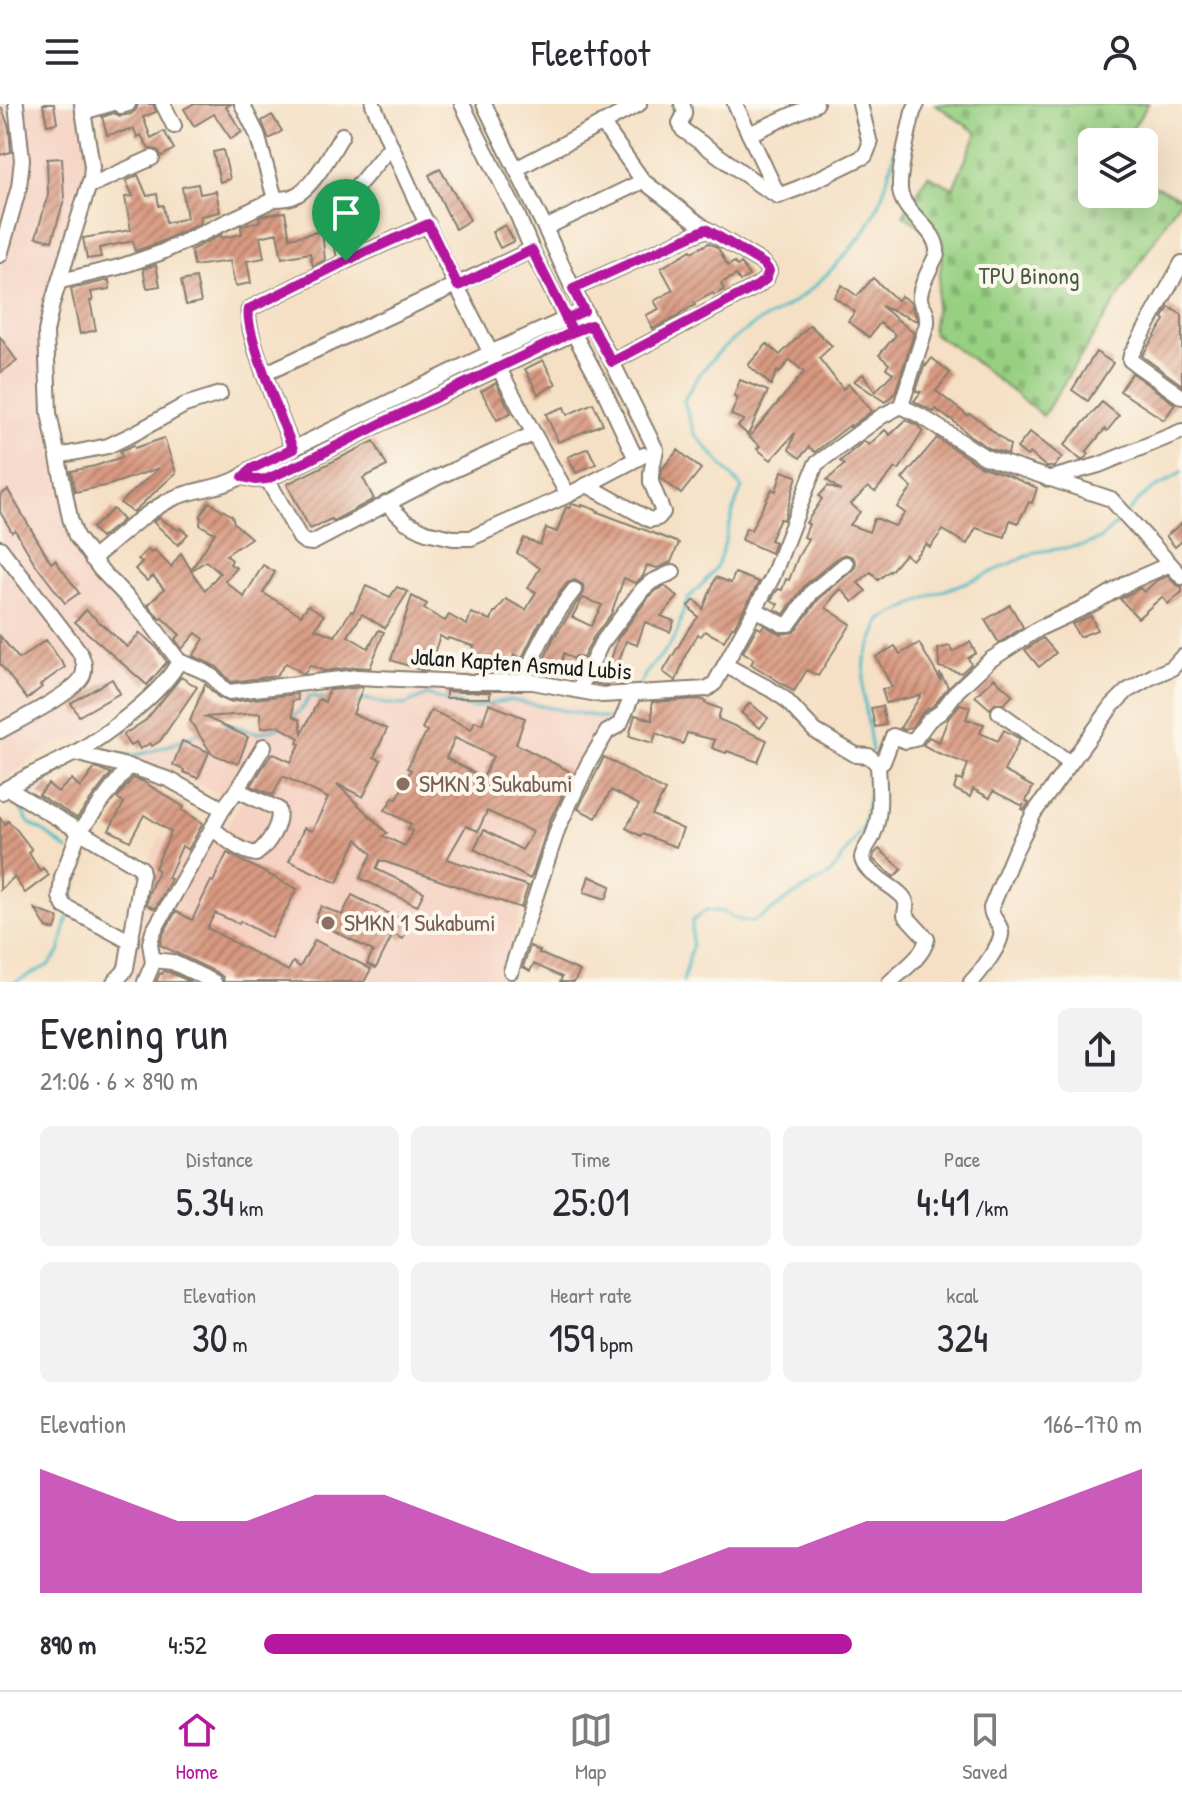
<!DOCTYPE html>
<html lang="en">
<head>
<meta charset="utf-8">
<style>
	body { margin:0; font-family:"Patrick Hand",sans-serif; background:#f2f2f3; color:#2b2b33; height:100vh; display:flex; flex-direction:column; font-size:30px; white-space:nowrap }
	* { box-sizing:border-box; margin:0 }
	p { font-size:26px; color:#7c7c81 }
	.icon { flex:none; width:44px; height:44px; fill:none; stroke:currentColor; stroke-width:2; stroke-linecap:round; stroke-linejoin:round }
	.map { position:relative; height:878px; overflow:hidden }
	.sheet { display:flex; flex-direction:column; background:#fff; flex:1 }
	.sheet>* { flex:none }
	.tools { position:absolute; left:1078px; top:24px; display:grid; gap:16px }
	.tools a { display:grid; place-items:center; width:80px; height:80px; border-radius:12px; background:#fff; box-shadow:0 8px 32px #0002; font-size:40px }
	.pin { position:absolute; display:grid; place-items:center; width:68px; height:68px; color:#fff; margin:-82px -34px; border-radius:50% 50% 50% 0; rotate:-45deg; box-shadow:0 0 8px #0007 }
	.pin .icon { rotate:45deg }
	.round { display:grid; place-items:center; flex:none; width:84px; height:84px; border-radius:12px; background:#f2f2f3 }
	.headline { display:flex; align-items:center; justify-content:space-between; height:136px; padding:0 40px }
	h1 { font-size:44px; font-weight:600; line-height:60px }
	.figures { display:grid; grid-template-columns:repeat(3,1fr); gap:12px; height:136px; padding:8px 40px }
	.figures div { display:grid; align-content:center; border-radius:12px; background:#f2f2f3; text-align:center }
	.figures b { font-size:40px; font-weight:600 }
	.figures small { font-size:22px; font-weight:400 }
	.figures p { font-size:22px }
	.chart { height:224px; padding:16px 40px }
	.chart p { display:flex; justify-content:space-between }
	.chart svg { width:100%; height:144px; margin-top:8px; fill:#b5179e; opacity:.7 }
	ul { padding:0 40px; list-style:none; font-size:26px }
	li { display:grid; grid-template-columns:128px 96px 1fr; align-items:center; height:60px }
	li i { height:20px; border-radius:10px; background:#b5179e }
	header { display:flex; justify-content:space-between; align-items:center; height:104px; padding:0 40px; background:#fff; font-size:36px; font-weight:600 }
	.menu { display:flex; justify-content:space-around; align-items:center; height:112px; border-top:2px solid #e1e1e2; background:#fff; font-size:22px; color:#7c7c81 }
	.menu a { display:grid; justify-items:center; gap:4px }
	.menu .active { color:#b5179e }
	.map>svg:first-child { display:block }
</style>
</head>
<body>
<header><svg class="icon" aria-label="menu" viewBox="0 0 24 24"><path d="M4 6h16M4 12h16M4 18h16"/></svg>Fleetfoot<svg class="icon" aria-label="person" viewBox="0 0 24 24"><circle cx="12" cy="8" r="4"/><path d="M4 21q1-7 8-7t8 7"/></svg></header>
<div class="map">
<svg width="1182" height="878" viewBox="0 0 1182 878">
	<defs>
		<pattern id="cemetery-stones" width="16" height="16" patternUnits="userSpaceOnUse" patternTransform="scale(2)"><rect width="16" height="16" fill="#98d082"/><path d="M2 7V4a2 2 0 0 1 4 0v3zM10 15v-3a2 2 0 0 1 4 0v3z" fill="#82b270"/></pattern>
		<pattern id="building-hatch" width="6" height="6" patternUnits="userSpaceOnUse" patternTransform="scale(2)"><rect width="6" height="6" fill="#d89981"/><path d="M-1 1l2-2M0 6l6-6M5 7l2-2" fill="none" stroke="#ae7c69"/></pattern>
	</defs>
	<rect width="100%" height="100%" fill="#fbf7ec"/>
	<filter id="ink" filterUnits="userSpaceOnUse"><feTurbulence type="fractalNoise" baseFrequency=".0125" numOctaves="2"/><feDisplacementMap in="SourceGraphic" scale="16" xChannelSelector="R" yChannelSelector="G"/><feConvolveMatrix kernelMatrix="1 2 1 2 8 2 1 2 1" color-interpolation-filters="sRGB"/></filter>
	<filter id="wash" filterUnits="userSpaceOnUse"><feTurbulence type="fractalNoise" baseFrequency=".006" numOctaves="4" result="noise"/><feDisplacementMap in="SourceGraphic" scale="32" xChannelSelector="R" yChannelSelector="G"/><feGaussianBlur stdDeviation="1.8" result="paint"/><feColorMatrix in="noise" values="0 0 0 0 0 0 0 0 0 0 0 0 0 0 0 0 0 1.4 0 .05"/><feComposite in="paint" operator="in"/></filter>
	<g filter="url(#wash)">
		<rect width="100%" height="100%" fill="#f5e0c5"/>
		<!-- built -->
		<g fill="#f5d2c2">
			<polygon points="0,0 82,0 91,51 85,88 38,225 41,296 75,451 86,469 117,488 163,543 166,556 142,586 89,630 52,641 0,678"/>
			<polygon points="425,585 465,600 508,589 555,602 573,601 603,613 568,674 531,777 498,878 127,878 132,866 149,756 160,733 195,753 212,717 226,725 249,684 234,676 224,692 133,650 224,615 243,626 275,622 294,609 300,590 313,587 342,596 377,591 402,596"/>
		</g>
		<!-- cemetery -->
		<polygon fill="url(#cemetery-stones)" stroke="#5a764f" stroke-width="2" points="935,0 1148,0 1124,38 1092,38 1092,90 1144,90 1144,77 1181,94 1043,312 966,251 932,229 944,138 903,111 928,71 953,84 977,29"/>
		<g fill="none" stroke-linecap="round" stroke-linejoin="round">
			<!-- stream -->
			<g stroke="#4cbbc4" stroke-width="3">
				<polyline points="1128,408 1144,391 1182,368"/>
				<path d="M638,585C645,563 667,550 677,529C682,517 681,505 689,494C698,483 711,474 717,461C728,436 730,408 742,384L694,329L684,297C698,265 725,240 753,221C760,216 768,214 775,210C787,203 800,194 810,186C824,174 850,147 861,132C891,90 891,47 907,0"/>
				<polyline points="354,601 366,595 386,600 405,601 427,591 472,604 509,596 614,616"/>
				<polyline points="293,613 302,605 310,592 327,595"/>
				<polyline points="224,623 230,621 258,629 282,623"/>
				<path d="M94,647C109,644 112,649 126,651C144,653 184,636 201,627"/>
				<polyline points="872,647 863,587 865,555 881,516 932,491 983,472 1036,448 1085,441 1100,435 1123,414"/>
				<polyline points="28,690 46,673 66,661"/>
				<polyline points="19,698 18,700 29,719 46,729 68,746"/>
				<polyline points="71,800 76,779 78,754 74,751"/>
				<polyline points="15,878 47,862 59,849 68,812"/>
				<polyline points="683,878 692,842 692,817 706,806 723,808 739,816 752,818 768,809 787,795 828,772 836,763 863,723 872,674"/>
			</g>
		</g>
		<g id="blocks">
			<!-- building -->
			<g fill="url(#building-hatch)" fill-rule="evenodd">
				<polygon points="43,0 54,0 57,19 47,21"/>
				<polygon points="138,0 153,0 156,8 143,13 151,34 164,27 174,45 162,52 157,46 149,45 141,31 137,33 134,25 107,31 102,13 114,9 120,12 131,10 136,6"/>
				<polygon points="193,0 231,0 226,3 242,28 231,35 214,10 194,22 184,5"/>
				<polygon points="0,4 2,4 9,24 11,48 0,51"/>
				<polygon points="272,11 282,27 269,35 262,17"/>
				<polygon points="223,46 230,75 220,78 213,48"/>
				<polygon points="62,54 64,96 52,137 36,133 48,91 47,55"/>
				<polygon points="440,65 470,116 455,125 429,71"/>
				<polygon points="138,71 147,92 157,90 159,102 163,101 166,119 187,114 182,83 198,80 200,90 216,87 220,108 200,112 201,119 156,140 135,147 133,137 99,144 101,153 87,155 83,134 131,126 125,93 133,92 126,77"/>
				<polygon points="285,108 290,134 322,127 325,156 313,162 310,149 282,154 277,129 260,133 264,154 247,157 251,179 235,182 230,157 194,162 191,146 221,131 222,134 242,130 241,122 260,117 259,113 261,112"/>
				<polygon points="505,121 514,137 500,144 492,128"/>
				<polygon points="709,139 718,144 728,162 734,158 737,162 741,159 749,172 740,177 736,171 721,179 724,186 714,191 713,189 694,199 695,201 679,210 680,211 653,225 646,211 659,205 654,197 673,186 661,164 691,146 692,148"/>
				<polygon points="156,161 160,182 147,184 143,165"/>
				<polygon points="196,174 201,198 186,201 181,177"/>
				<polygon points="873,174 898,197 901,192 910,198 917,215 917,217 881,202 914,229 895,289 885,298 854,277 863,270 875,288 893,269 886,264 889,260 879,251 896,231 880,219 869,233 848,217 855,208 834,193 842,181 857,192"/>
				<polygon points="109,176 110,185 91,188 93,197 90,197 96,226 80,230 71,185"/>
				<polygon points="1169,203 1182,211 1182,281 1142,252 1165,216 1163,214"/>
				<polygon points="810,221 832,242 819,254 843,285 849,280 872,307 850,323 850,321 815,348 809,343 800,354 789,346 795,329 771,356 757,345 760,342 749,333 804,268 790,256 779,269 777,267 771,281 748,261 767,240 780,251"/>
				<polygon points="0,233 17,257 0,269"/>
				<polygon points="1096,248 1113,259 1088,297 1072,286"/>
				<polygon points="932,254 950,269 936,287 968,312 970,310 981,317 1006,338 1010,341 1008,350 989,344 969,331 950,314 949,315 936,305 934,308 914,297 921,288 916,287 925,260 926,262"/>
				<polygon points="543,256 556,280 538,290 525,265"/>
				<polygon points="1132,269 1175,300 1164,316 1120,287"/>
				<polygon points="740,276 768,287 748,331 738,322 744,316 731,311 738,293 734,292"/>
				<polygon points="496,279 511,309 497,316 481,287"/>
				<polygon points="1102,298 1119,312 1107,327 1105,325 1086,348 1089,350 1085,354 1081,356 1064,341"/>
				<polygon points="593,299 603,320 558,338 546,310 564,303 567,311"/>
				<polygon points="906,316 917,321 923,327 899,366 895,364 875,388 868,383 851,400 860,408 850,421 869,428 874,415 878,415 895,422 905,409 897,403 912,384 902,375 937,334 980,362 1009,372 1037,384 1032,399 1029,398 1018,419 1010,416 1005,433 976,424 967,440 943,426 930,443 926,440 912,456 905,450 890,468 889,467 878,476 871,468 858,479 866,487 853,498 841,485 834,492 826,504 851,520 818,572 807,566 794,587 751,560 754,555 743,548 757,523 761,525 764,521 781,530 794,528 819,495 855,464 856,459 853,453 845,450 840,452 805,481 784,510 775,505 778,500 771,496 778,485 782,486 786,475 789,476 798,453 808,435 804,433 809,420 806,419 822,395 819,392 828,382 841,387 827,376 844,361 840,357 864,337 869,341 885,326 890,331"/>
				<polygon points="1030,328 1062,353 1054,363 1046,363 1030,349 1027,352 1017,344"/>
				<polygon points="164,334 176,369 133,408 120,399 159,364 109,381 75,388 71,367 95,362 122,353 120,347 134,341 135,344"/>
				<polygon points="374,337 387,362 363,374 374,395 333,417 331,415 310,425 287,380"/>
				<polygon points="588,344 596,360 576,369 568,353"/>
				<polygon points="678,346 701,365 681,390 661,374 662,365"/>
				<polygon points="782,367 797,372 784,416 780,415 770,436 775,438 771,449 742,436 746,424 751,426 772,385 776,387"/>
				<polygon points="8,386 51,459 55,456 79,489 65,499 35,460 15,426 12,428 0,408 0,391"/>
				<path d="M209,398L232,412L234,419L251,434L226,451L232,456L230,460L237,464L225,477L244,493L263,461L275,468L263,489L301,511L308,501L324,511L315,525L335,532L351,507L353,508L366,482L390,493L397,483L408,488L385,524L362,510L348,532L368,544L379,526L384,528L370,564L356,563L324,567L310,561L305,569H302L286,559L276,572L231,578L217,563L193,552L204,535L196,529L182,545L175,535L180,531L162,514L160,515L148,501L164,485L153,472L147,477L135,465L142,458L138,455L148,445L151,449L154,446L171,463L181,449L191,466L215,429L200,421L201,411ZM206,457L220,469L205,486L191,467Z"/>
				<path d="M572,400L582,403V401L599,407L598,408L679,439L671,458L657,464L647,461L643,472L635,479L624,474L611,510L593,534L583,554L576,552L573,555L564,549L557,571L543,566L542,568L539,567L553,535L584,488L583,481L575,476L567,479L558,491L536,525L522,554L514,551L507,568L480,560L478,567L466,563L474,542L448,534L447,536L440,532L428,566H421L391,556L412,492L427,500L424,505L445,517L449,511L467,521L471,509L491,516L494,508H496L506,495L526,506L536,488L528,484L540,464L517,449L524,434L540,441L546,424L557,428L566,403L569,404ZM583,494L602,501L591,522L572,513Z"/>
				<polygon points="113,405 123,416 101,434 92,424"/>
				<polygon points="159,414 178,426 180,424 188,430 178,441 153,418"/>
				<polygon points="1182,419 1182,437 1175,443 1166,432"/>
				<polygon points="735,469 759,478 734,523 732,523 724,537 705,527 701,532 698,530 686,550 676,577 663,568 688,526 698,513 688,502 695,496 703,505 716,473 731,479"/>
				<polygon points="1168,472 1175,480 1182,483 1182,488 1168,500 1162,493 1138,514 1120,495 1140,484 1144,488 1156,477"/>
				<polygon points="665,482 678,493 661,512 674,517 670,528 645,518 637,541 626,537 617,563 627,570 624,580 610,578 609,581 603,581 593,579 600,565 607,568 618,534 649,493 657,486"/>
				<polygon points="1010,501 1023,523 999,539 985,516"/>
				<polygon points="86,506 127,543 140,529 156,543 167,558 147,581 75,518"/>
				<polygon points="1091,512 1097,526 1079,533 1072,520"/>
				<polygon points="0,532 19,555 46,536 65,563 40,581 42,583 27,595 0,560"/>
				<polygon points="1043,534 1056,549 1039,563 1025,546"/>
				<polygon points="970,538 976,549 968,554 971,560 961,569 939,563 938,545 950,542 952,548"/>
				<polygon points="919,539 941,577 940,569 948,583 934,601 923,608 912,623 905,626 900,624 921,591 886,599 882,585 892,583 876,553 895,542 900,550"/>
				<polygon points="181,573 197,583 160,637 152,642 150,639 140,645 136,638 130,642 123,631 146,616"/>
				<polygon points="994,574 1013,591 1004,600 996,599 990,605 975,592"/>
				<polygon points="112,575 120,589 79,612 71,599"/>
				<path d="M205,580L218,593L229,598L297,590L298,596L292,597L293,612L300,616L302,629L319,595L325,598L329,586L363,583L353,610L387,625L374,653L381,656L363,693L337,680L387,729L383,732L405,742L412,727L408,725L411,720L385,706L393,693L397,695L411,666L407,664L427,627L422,625L431,606L471,625L475,617L482,620L489,600L525,614L516,640L569,667L557,689L562,692L550,716L533,769L530,775L474,745L484,726L522,746L533,728L487,707L478,727L466,722L447,755L528,782L521,804L380,756L376,765L424,788L417,802L360,774L372,750L357,735L337,779L289,757L304,724L312,727L328,694L283,672L273,691L251,682L272,649L291,658L300,640L297,639L299,634L278,622L261,624L260,609L205,613L248,633L238,660L212,650L190,617ZM455,634L493,652L483,674L446,654Z"/>
				<polygon points="446,587 462,588 490,588 490,594 446,594"/>
				<polygon points="699,595 705,597 705,599 721,605 718,615 767,636 758,658 727,647 726,649 712,644 715,636 687,629 683,640 656,629 653,639 629,632 635,611 652,616 652,598"/>
				<polygon points="750,599 768,614 760,624 741,609"/>
				<polygon points="960,600 970,603 966,615 984,620 980,629 998,637 1004,626 1020,635 1004,667 1033,683 1026,697 1029,699 1024,706 1022,705 1024,700 1023,702 993,687 990,694 973,685 970,693 954,685 957,675 962,677 968,660 938,649 923,641 929,633 939,638 948,615"/>
				<polygon points="882,602 886,621 875,623 871,604"/>
				<polygon points="182,637 209,648 198,674 183,668 184,666 173,661"/>
				<polygon points="604,653 665,687 652,711 683,725 676,743 642,730 641,732 626,724 639,701 611,686 596,714 578,705"/>
				<polygon points="95,664 111,669 77,714 39,691 48,680 58,688 72,675 80,684"/>
				<polygon points="133,674 142,677 184,703 182,706 203,719 188,746 182,742 168,774 171,775 155,805 147,801 148,791 158,766 155,764 171,728 144,711 130,737 109,726 124,699 117,694"/>
				<polygon points="0,714 5,720 8,717 16,725 32,746 29,749 40,767 43,764 49,771 25,789 14,773 0,786"/>
				<polygon points="879,745 902,765 894,773 873,755 874,750"/>
				<polygon points="227,749 297,785 271,834 240,817 239,820 215,809 207,824 288,867 293,858 300,863 315,836 371,865 364,878 224,878 223,873 218,869 160,841 162,832 176,807 192,816 211,777 213,778"/>
				<polygon points="589,772 611,782 606,795 584,788"/>
				<polygon points="352,791 410,820 403,835 393,830 376,864 367,860 373,847 315,817 321,802 342,811"/>
				<polygon points="35,805 59,814 55,826 47,824"/>
				<polygon points="530,842 540,847 539,849 580,867 574,878 560,878 562,873 534,860 530,867 523,863"/>
				<polygon points="164,867 169,868 191,878 156,878 160,869 162,870"/>
			</g>
		</g>
	</g>
	<g filter="url(#ink)">
		<use href="#blocks" fill-opacity="0" stroke="#887e70" stroke-width="2"/>
		<g fill="none" stroke-linecap="round" stroke-linejoin="round">
			<defs>
				<g id="minor">
					<polyline points="82,0 92,62 91,74 52,200 46,228 49,309 70,414 76,432 100,465 147,514 179,557"/>
					<polyline points="118,0 121,2 128,0"/>
					<polyline points="163,0 174,22"/>
					<polyline points="242,0 257,30 275,95"/>
					<path d="M373,0C430,134 496,264 568,391"/>
					<polyline points="462,0 517,110 532,146 566,215 601,280 636,355"/>
					<polyline points="484,0 545,124 573,185 612,258 656,346 651,369 651,378 663,408 658,414 650,416 587,381"/>
					<path d="M682,0C686,8 684,12 680,19L683,26L761,82L778,92L799,84L865,52L870,40L860,0"/>
					<polyline points="735,0 778,91"/>
					<polyline points="83,8 110,0"/>
					<polyline points="602,19 643,77 706,125 764,160 769,167 766,175 757,182 612,258"/>
					<polyline points="749,30 816,0"/>
					<polyline points="516,65 639,0"/>
					<polyline points="89,82 152,54"/>
					<polyline points="545,124 643,77"/>
					<polyline points="0,151 19,83 22,56 16,0"/>
					<polyline points="346,157 335,109 391,42"/>
					<polyline points="1182,159 1131,251 1130,256 1182,293"/>
					<path d="M61,177L119,163L160,149L275,95C281,95 288,95 294,92C312,85 332,48 342,31"/>
					<polyline points="573,185 706,125"/>
					<polyline points="264,270 532,146"/>
					<path d="M901,302L927,220C928,203 921,205 920,195C919,183 932,161 937,150C939,126 908,114 901,91C896,74 909,27 913,8L917,0"/>
					<path d="M293,345C284,321 243,225 249,205L346,157L428,120"/>
					<polyline points="58,352 108,342 135,329 185,301 220,290"/>
					<polyline points="264,369 300,434 305,438 312,439 436,374 533,330"/>
					<polyline points="243,373 255,376 267,375 305,358 386,317 580,226"/>
					<polyline points="1048,375 1099,361 1182,327"/>
					<polyline points="386,399 406,418 426,428 453,434 471,434 568,391 644,351"/>
					<path d="M0,444L79,547C83,555 86,562 83,571C77,588 17,617 0,627"/>
					<path d="M92,455C118,434 144,408 174,394C199,383 231,385 251,365L490,249L584,207"/>
					<polyline points="756,506 782,520 789,520 812,488 846,460"/>
					<path d="M179,557C190,562 206,566 215,575C221,581 221,585 229,588L357,573L462,578H533L602,591L707,585L715,579L772,474L816,360L882,312L901,302L921,312L985,353L1111,395L1182,473"/>
					<path d="M725,561L770,585L785,595L815,627L856,651L869,652L878,661C879,683 882,711 873,731C871,738 862,747 862,754C864,772 904,785 906,799C907,803 905,807 905,811L927,835C922,854 904,865 890,878"/>
					<path d="M524,578C535,543 551,515 574,486"/>
					<polyline points="579,586 601,540 642,486 651,478 673,468"/>
					<polyline points="999,608 1070,659"/>
					<polyline points="75,649 138,665 170,676 223,705"/>
					<polyline points="878,661 883,658 893,632 906,637 915,635 929,616 941,608 957,587 990,556 1040,524 1094,499 1127,479 1170,460"/>
					<polyline points="129,662 79,728 62,773 60,793 64,802 131,838"/>
					<polyline points="7,684 141,764 142,769 126,864 123,869 114,878"/>
					<path d="M2,688C24,672 49,663 73,650C104,633 164,588 179,557"/>
					<path d="M212,724C226,735 239,747 256,750C268,741 282,720 278,705L237,686"/>
					<polyline points="153,856 172,858 214,878"/>
					<polyline points="511,867 558,724 588,660 607,628 620,620 633,590"/>
					<polyline points="145,878 153,859 150,839 153,828 223,705 237,686 264,642"/>
					<path d="M971,878C979,870 1004,838 1001,827C999,818 991,814 991,804L1014,749L1034,709L1112,602L1127,587L1153,572L1172,564L1182,553"/>
				</g>
			</defs>
			<!-- minor casing -->
			<use href="#minor" stroke="#887e70" stroke-width="18"/>
			<!-- minor -->
			<use href="#minor" stroke="#fff" stroke-width="14"/>
		</g>
	</g>
	<g fill="none" stroke-linecap="round" stroke-linejoin="round" filter="url(#ink)">
		<defs>
			<path id="route" d="M346,157L249,205C243,224 284,321 293,345L251,365L243,373L255,376L267,375L305,358L386,317L573,228L566,215L584,207L573,185L706,125L764,160L769,167L766,175L757,182L612,258L591,221L573,228L532,146L458,182L428,120L346,157"/>
		</defs>
		<!-- route casing -->
		<use href="#route" stroke="#fff" stroke-width="16"/>
		<!-- route -->
		<use href="#route" stroke="#b5179e" stroke-width="10"/>
	</g>
	<!-- markers -->
	<g fill="#8d6e63" stroke="#fbf7ec" stroke-width="3">
		<circle cx="403" cy="680" r="8"/>
		<circle cx="328" cy="819" r="8"/>
	</g>
	<g text-anchor="middle" stroke-width="8" stroke-linejoin="round" paint-order="stroke">
		<!-- park labels -->
		<g font-size="24" fill="#475b40" stroke="#fbf7ec">
			<text x="1029" y="180">TPU Binong</text>
		</g>
		<!-- street labels -->
		<g font-size="24" fill="#1c1c1c" stroke="#fbf7ec">
			<text transform="translate(521 560) rotate(4)" y="8">Jalan Kapten Asmud Lubis</text>
		</g>
		<!-- education labels -->
		<g font-size="24" fill="#785e54" stroke="#fbf7ec" text-anchor="start">
			<text x="419" y="688">SMKN 3 Sukabumi</text>
			<text x="344" y="827">SMKN 1 Sukabumi</text>
		</g>
	</g>
</svg>
<div class="tools">
<a><svg class="icon" aria-label="layers" viewBox="0 0 24 24"><path d="M12 4l9 5-9 5-9-5zM3 14l9 5 9-5"/></svg></a>
</div>
<div class="pin" style="left:346px;top:157px;background:#1e9e55"><svg class="icon" aria-label="arrive" viewBox="0 0 24 24"><path d="M6 21V4h12l-3 4 3 4H6"/></svg></div>
</div>
<section class="sheet">
<div class="headline"><div><h1>Evening run</h1><p>21:06 · 6 × 890 m</p></div><a class="round"><svg class="icon" aria-label="share" viewBox="0 0 24 24"><path d="M12 15V3M7 8l5-5 5 5M5 13v7h14v-7"/></svg></a></div>
<div class="figures">
<div><p>Distance</p><b>5.34<small> km</small></b></div>
<div><p>Time</p><b>25:01</b></div>
<div><p>Pace</p><b>4:41<small> /km</small></b></div>
</div>
<div class="figures">
<div><p>Elevation</p><b>30<small> m</small></b></div>
<div><p>Heart rate</p><b>159<small> bpm</small></b></div>
<div><p>kcal</p><b>324</b></div>
</div>
<div class="chart"><p><span>Elevation</span>166–170 m</p>
<svg viewBox="0 0 160 44" preserveAspectRatio="none"><path d="M0 44V6L10 14L20 22L30 22L40 14L50 14L60 22L70 30L80 38L90 38L100 30L110 30L120 22L130 22L140 22L150 14L160 6V44z"/></svg>
</div>
<ul>
<li><b>890 m</b>4:52<i style="width:67%"></i></li>
</ul>
</section>
<nav class="menu">
<a class="active"><svg class="icon" aria-label="home" viewBox="0 0 24 24"><path d="M3 11l9-7 9 7M6 9v11h12V9"/></svg>Home</a>
<a><svg class="icon" aria-label="map" viewBox="0 0 24 24"><path d="M3 6l6-2 6 2 6-2v14l-6 2-6-2-6 2zM9 4v14M15 6v14"/></svg>Map</a>
<a><svg class="icon" aria-label="saved" viewBox="0 0 24 24"><path d="M7 4h10v16l-5-4-5 4z"/></svg>Saved</a>
</nav>
</body>
</html>
